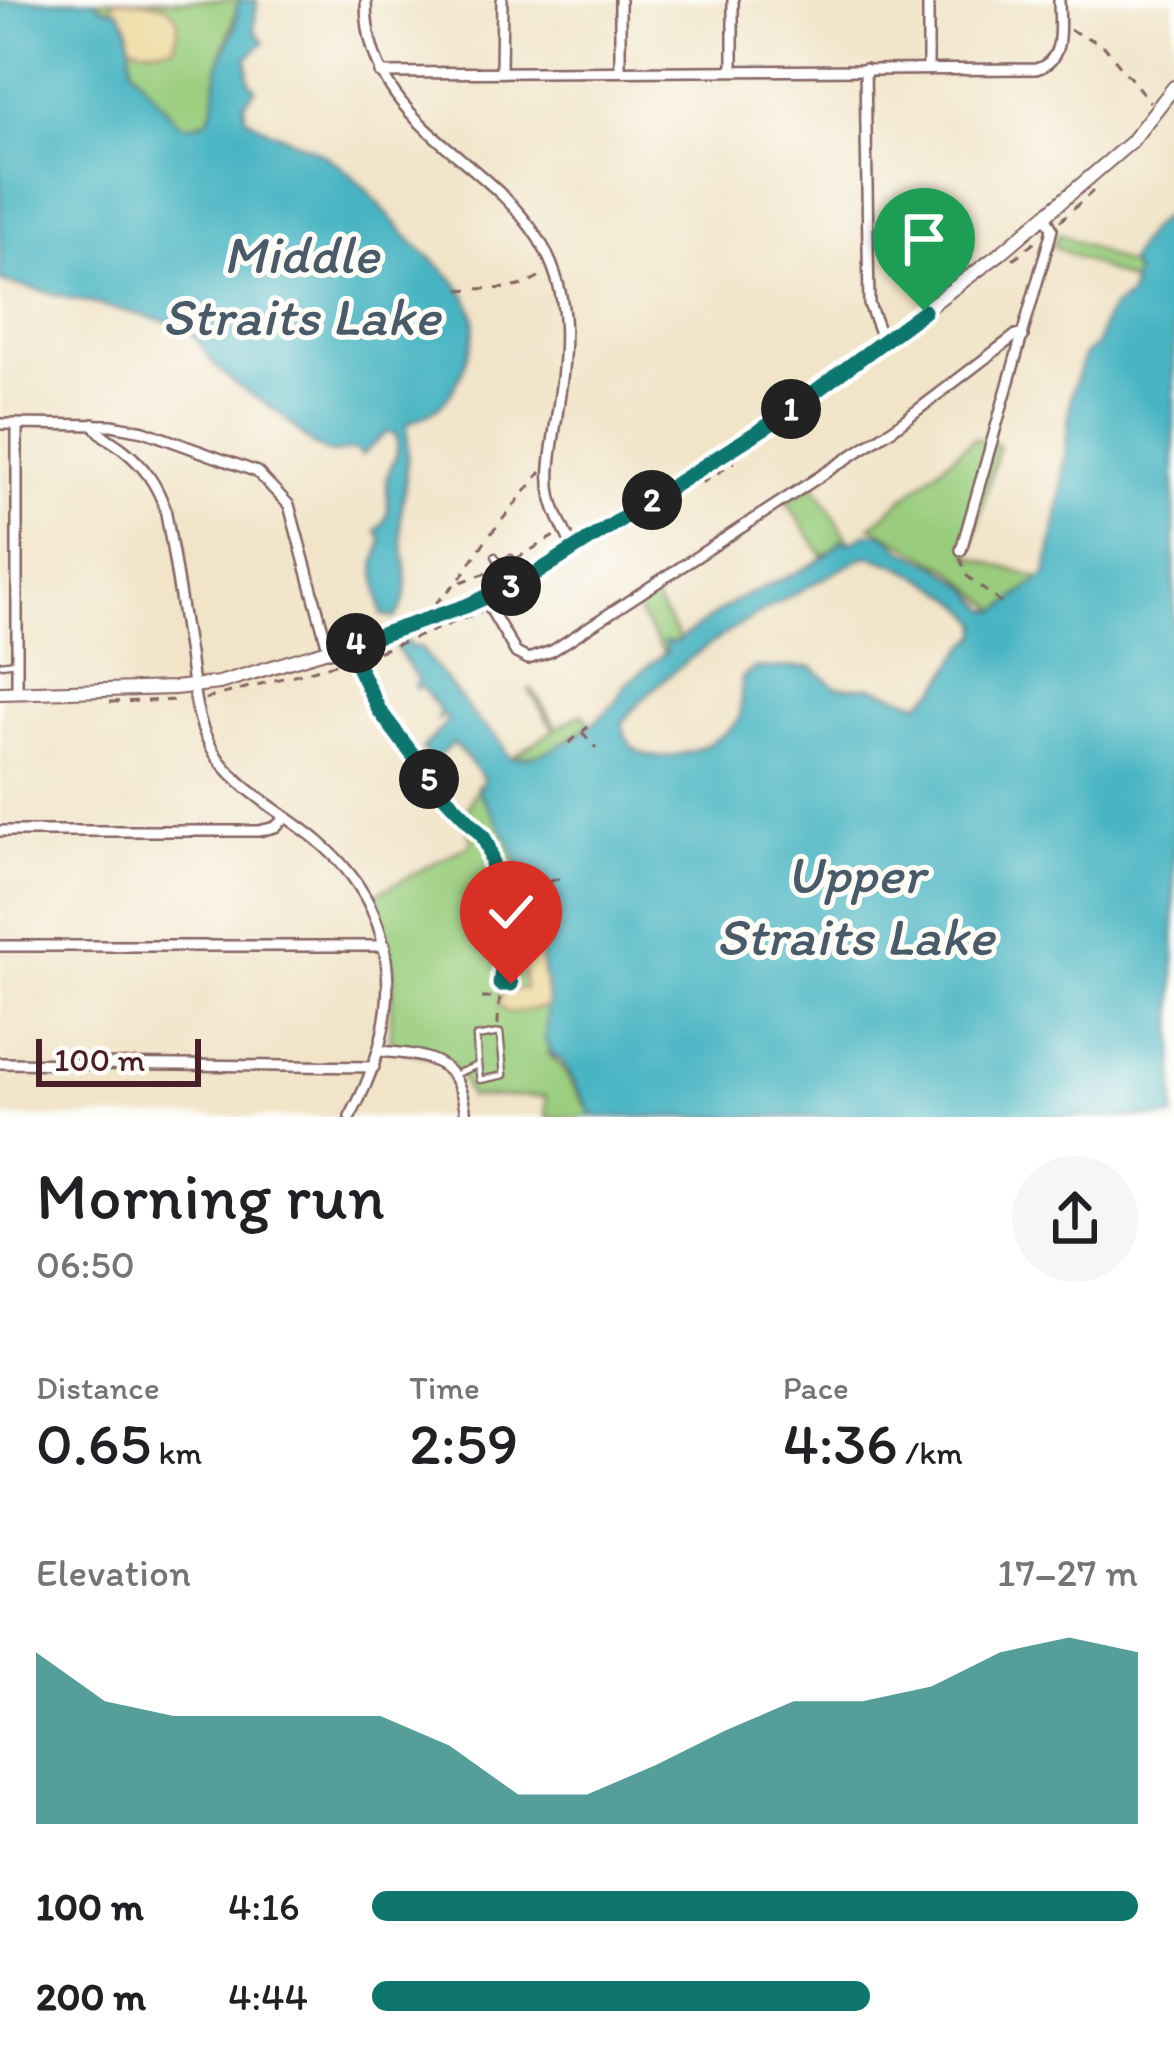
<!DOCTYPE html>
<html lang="en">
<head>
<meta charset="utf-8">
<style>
	body { margin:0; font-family:Itim,sans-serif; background:#f6f6f6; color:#202124; height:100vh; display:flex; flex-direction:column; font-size:45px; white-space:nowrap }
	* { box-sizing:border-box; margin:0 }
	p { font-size:39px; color:#757577 }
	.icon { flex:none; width:66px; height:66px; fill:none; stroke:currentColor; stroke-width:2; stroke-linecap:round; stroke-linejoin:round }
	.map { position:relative; height:1117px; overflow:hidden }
	.sheet { display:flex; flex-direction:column; background:#fff; flex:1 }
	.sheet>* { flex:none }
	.scale { position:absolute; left:36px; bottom:30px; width:165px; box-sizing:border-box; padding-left:12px; border:6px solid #4a1f2b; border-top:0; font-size:33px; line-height:42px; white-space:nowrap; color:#4a1f2b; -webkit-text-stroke:9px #fdfcf7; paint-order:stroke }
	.pin { position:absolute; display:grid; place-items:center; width:102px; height:102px; color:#fff; margin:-123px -51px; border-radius:50% 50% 50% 0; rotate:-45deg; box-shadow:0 0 12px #0007 }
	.pin .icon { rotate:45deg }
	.km { position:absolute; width:60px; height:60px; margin:-30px; border-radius:50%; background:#222; color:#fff; font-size:33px; line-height:60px; text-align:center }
	.round { display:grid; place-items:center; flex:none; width:126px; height:126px; border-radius:63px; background:#f6f6f6 }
	.summary { display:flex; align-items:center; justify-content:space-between; height:204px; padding:0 36px }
	h1 { font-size:66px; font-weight:600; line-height:90px }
	.stats { display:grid; grid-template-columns:repeat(3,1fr); gap:18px; height:204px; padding:12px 36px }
	.stats div { display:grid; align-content:center }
	.stats b { font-size:60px; font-weight:600 }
	.stats small { font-size:33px; font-weight:400 }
	.stats p { font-size:33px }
	.chart { height:336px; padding:24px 36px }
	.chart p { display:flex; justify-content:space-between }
	.chart svg { width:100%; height:216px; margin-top:12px; fill:#0f766e; opacity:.7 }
	ul { padding:0 36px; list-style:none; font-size:39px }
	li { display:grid; grid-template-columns:192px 144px 1fr; align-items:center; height:90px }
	li i { height:30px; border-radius:15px; background:#0f766e }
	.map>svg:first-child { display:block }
</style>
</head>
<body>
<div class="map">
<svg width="1174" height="1117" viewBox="0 0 1174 1117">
	<rect width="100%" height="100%" fill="#fdfcf7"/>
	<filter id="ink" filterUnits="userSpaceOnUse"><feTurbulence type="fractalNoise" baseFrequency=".00833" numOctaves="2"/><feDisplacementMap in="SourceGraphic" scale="24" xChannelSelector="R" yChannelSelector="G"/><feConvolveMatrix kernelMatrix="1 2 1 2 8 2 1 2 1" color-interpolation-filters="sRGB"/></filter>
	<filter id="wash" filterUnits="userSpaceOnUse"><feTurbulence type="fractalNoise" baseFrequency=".004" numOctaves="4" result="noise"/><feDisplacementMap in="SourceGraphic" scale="48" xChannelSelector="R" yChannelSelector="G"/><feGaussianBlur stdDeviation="2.7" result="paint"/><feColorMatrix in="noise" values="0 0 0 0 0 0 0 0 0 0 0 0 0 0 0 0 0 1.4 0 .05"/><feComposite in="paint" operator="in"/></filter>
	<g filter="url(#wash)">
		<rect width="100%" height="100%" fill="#f1e4c8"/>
		<!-- green -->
		<g fill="#99cd7d" stroke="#727654" stroke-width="3">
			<path d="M95,0H238C234,27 222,46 217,73C214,90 218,103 209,119L188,126L178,123L132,68L128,28Z"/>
			<polygon points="1058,233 1130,266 1135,273 1134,283 1054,247"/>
			<polygon points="974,438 999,445 969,556 1041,579 999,611 952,570 871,526"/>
			<polygon points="814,483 850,542 844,540 835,550 822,555 787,502"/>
			<polygon points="651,593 680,640 664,653 633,605"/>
			<polygon points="532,689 557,728 583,713 590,724 549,753 511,758 554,730 529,690"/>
			<path d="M478,785L516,853L550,930L548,1054L560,1065L593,1117H546V1096L469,1097C451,1037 415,1068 390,1040L393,979L390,951L372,896L472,843L464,816Z"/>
		</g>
		<!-- sand -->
		<g fill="#eeda9e" stroke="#9c7c64" stroke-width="3">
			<path d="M115,0C148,0 194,1 173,47L146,49L128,44L127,27L112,7Z"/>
			<polygon points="520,931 537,932 548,1007 509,1013 499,1005 502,990 525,989"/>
		</g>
		<!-- water -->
		<g fill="#48b5c3" stroke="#496a77" stroke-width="3" fill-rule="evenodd">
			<path d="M0,0H95L103,8L118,10L128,27L132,68L178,123L188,126L207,121C217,104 214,93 217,75C219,57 229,44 234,29C236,20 237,9 238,0H257L254,30L264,42L247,58L249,80L256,89L244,103L246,117C271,135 303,141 329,158C362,179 381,208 407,236C429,260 463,279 473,312C478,327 470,352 464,366C451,400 441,411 409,422L407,428C409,458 405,486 401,515C397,547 420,585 395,618L382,615L375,566L382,541L377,530C394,512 386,504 387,482C388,462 403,458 395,433H386L362,455L354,449L332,454L313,445L278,412L239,387L214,365L195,336L174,323L0,281Z"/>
			<path d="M1174,212V1117H599L591,1112L562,1061L552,1054L545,1041L548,996L531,900L510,843L478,790L484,779L454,743L433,761L422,749L448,721L443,715L437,719L440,711L421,686L416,689L414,686L418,681L395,646L408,641L410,647H420L478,721L498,738L509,757C545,764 611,720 623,687L667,651L664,642L675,643C693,630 711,617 729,605C759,585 823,569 841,540L850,542L868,533L885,534L903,550L937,565L969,588L989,610L999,611L1046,575L1061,497L1071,394L1084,355L1097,345L1104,320L1113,307L1129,296L1135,273L1129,263C1134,246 1157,216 1174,212ZM866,556C895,559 966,598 980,624L978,635L963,649L938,688L919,703L872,687H836L812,667L755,668L742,678L740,717C718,752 626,783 623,722C682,647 784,600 866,556Z"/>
		</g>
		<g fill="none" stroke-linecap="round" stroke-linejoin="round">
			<!-- stream -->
			<polyline stroke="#48b5c3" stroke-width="3" points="585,1117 591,1112"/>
		</g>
	</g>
	<g filter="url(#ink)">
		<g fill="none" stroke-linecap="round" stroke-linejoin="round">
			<defs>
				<g id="service">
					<polyline points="495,556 508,581"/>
					<polyline points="500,564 511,558"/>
					<polyline points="0,664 17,662"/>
					<polyline points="468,821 489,849 502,907"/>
					<polyline points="499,891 525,885"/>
					<polyline points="453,1075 478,1065 476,1037 500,1033 504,1075 480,1080 478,1065"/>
				</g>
				<g id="minor">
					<path d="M366,0C365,124 481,150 538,238C578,301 564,366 554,435C551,456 547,478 552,499C556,517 566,533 574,549"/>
					<polyline points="620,0 620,71"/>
					<polyline points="928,0 928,69"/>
					<polyline points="733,69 733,0"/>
					<polyline points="865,69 869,304 883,341"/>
					<polyline points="501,70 502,0"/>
					<path d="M380,73L1036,69C1066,61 1059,26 1059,0"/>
					<polyline points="0,424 112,425 144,431 257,472 289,505 329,652"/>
					<path d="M94,424C101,437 113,441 124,450C145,467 156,484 165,508C174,556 181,605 189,654C193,684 195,716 209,743C229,786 284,812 318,841C408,917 402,1022 350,1117"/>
					<polyline points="961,550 1050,237 1052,229 1046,217"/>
					<polyline points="484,598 516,653 528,659 552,651 894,428 1016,335 1023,337"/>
					<path d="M348,646C374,713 418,769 468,821"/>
					<polyline points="17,693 17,424"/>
					<polyline points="0,831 259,831 275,827 285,818"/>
					<polyline points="0,946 385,946"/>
					<path d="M381,1051C432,1056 460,1059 466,1117"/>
					<polyline points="0,1063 374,1067"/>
				</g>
				<polyline id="tertiary" points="0,693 174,688 219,683 430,619 532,576 778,419 1001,253 1131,142 1174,87"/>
			</defs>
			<!-- service casing -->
			<use href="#service" stroke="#846462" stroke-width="9"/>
			<!-- minor casing -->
			<use href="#minor" stroke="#846462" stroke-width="14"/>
			<!-- tertiary casing -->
			<use href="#tertiary" stroke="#846462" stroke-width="16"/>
			<!-- path -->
			<g stroke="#846462" stroke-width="3" stroke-dasharray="9 9" stroke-linecap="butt">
				<polyline points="1070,30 1103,45 1150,102"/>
				<polyline points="1060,221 1093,191"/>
				<polyline points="1013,259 1039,239"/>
				<path d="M460,290C492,286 516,295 546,273"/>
				<polyline points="702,483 734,462"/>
				<polyline points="960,558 967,576 1002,604"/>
				<polyline points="516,559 554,536"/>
				<polyline points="461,582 492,571"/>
				<polyline points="435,604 459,580 485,541 541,472"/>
				<polyline points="362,658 481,612"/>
				<polyline points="205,699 346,661"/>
				<polyline points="110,702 178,700"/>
				<polyline points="582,732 596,748"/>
				<polyline points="569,743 588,727"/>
				<polyline points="533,887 563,877"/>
				<polyline points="482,998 496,998"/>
				<path d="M498,1025C498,989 511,953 504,916"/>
			</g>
			<!-- service -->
			<use href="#service" stroke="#fff" stroke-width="4.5"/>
			<!-- minor -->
			<use href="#minor" stroke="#fff" stroke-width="9"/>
			<!-- tertiary -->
			<use href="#tertiary" stroke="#fff" stroke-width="12"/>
		</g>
	</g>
	<g fill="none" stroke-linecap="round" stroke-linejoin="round" filter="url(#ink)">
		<defs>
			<polyline id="route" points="511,984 500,984 507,932 489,849 483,836 440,791 379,710 348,646 466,606 532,576 778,419 924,311"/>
		</defs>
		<!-- route casing -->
		<use href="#route" stroke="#fff" stroke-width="24"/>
		<!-- route -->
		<use href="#route" stroke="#0f766e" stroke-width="15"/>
	</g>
	<g text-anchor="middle" stroke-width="10" stroke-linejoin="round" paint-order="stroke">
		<!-- water labels -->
		<g font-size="54" font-style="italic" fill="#495b68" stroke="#fdfcf7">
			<text x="301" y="273">Middle<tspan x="301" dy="62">Straits Lake</tspan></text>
			<text x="855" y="893">Upper<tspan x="855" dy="62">Straits Lake</tspan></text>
		</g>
	</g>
</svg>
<div class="scale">100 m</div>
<div class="pin" style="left:924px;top:311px;background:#1e9e55"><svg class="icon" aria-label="arrive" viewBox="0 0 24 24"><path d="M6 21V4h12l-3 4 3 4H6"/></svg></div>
<div class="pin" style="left:511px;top:984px;background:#d93025"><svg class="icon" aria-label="check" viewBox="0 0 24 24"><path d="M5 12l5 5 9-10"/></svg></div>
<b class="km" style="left:791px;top:409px">1</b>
<b class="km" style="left:652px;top:500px">2</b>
<b class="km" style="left:511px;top:586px">3</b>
<b class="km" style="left:356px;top:643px">4</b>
<b class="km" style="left:429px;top:779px">5</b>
</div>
<section class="sheet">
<div class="summary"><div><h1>Morning run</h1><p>06:50</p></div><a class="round"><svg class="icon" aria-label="share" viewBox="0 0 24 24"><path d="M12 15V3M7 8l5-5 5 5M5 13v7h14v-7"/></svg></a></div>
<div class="stats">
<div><p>Distance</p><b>0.65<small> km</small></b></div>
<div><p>Time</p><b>2:59</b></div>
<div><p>Pace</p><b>4:36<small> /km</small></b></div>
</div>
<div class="chart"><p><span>Elevation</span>17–27 m</p>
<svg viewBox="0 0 160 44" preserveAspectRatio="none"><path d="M0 44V9L10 19L20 22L30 22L40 22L50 22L60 28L70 38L80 38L90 32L100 25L110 19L120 19L130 16L140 9L150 6L160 9V44z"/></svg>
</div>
<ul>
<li><b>100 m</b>4:16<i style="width:100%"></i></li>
<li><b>200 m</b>4:44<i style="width:65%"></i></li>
</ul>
</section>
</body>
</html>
